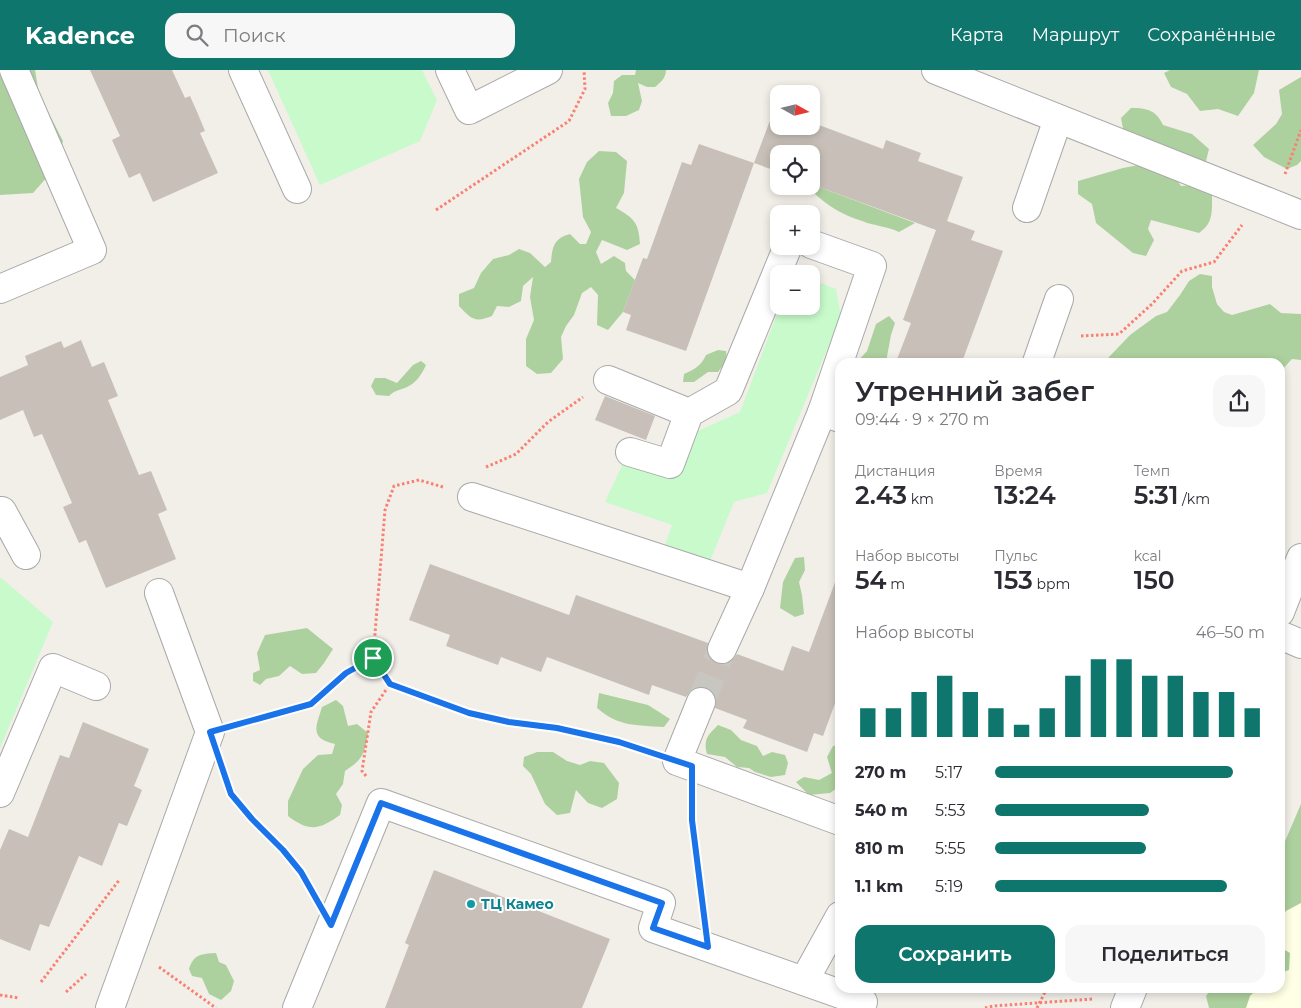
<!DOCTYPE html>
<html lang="ru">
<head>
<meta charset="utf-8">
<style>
	body { margin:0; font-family:Montserrat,sans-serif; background:#f7f7f7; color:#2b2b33; height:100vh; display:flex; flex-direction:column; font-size:19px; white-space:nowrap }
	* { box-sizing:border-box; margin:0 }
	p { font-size:16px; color:#7c7c81 }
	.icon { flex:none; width:28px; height:28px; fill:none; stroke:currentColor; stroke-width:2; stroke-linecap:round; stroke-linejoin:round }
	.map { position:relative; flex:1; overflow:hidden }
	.side { position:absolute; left:835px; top:288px; width:450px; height:635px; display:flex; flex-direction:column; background:#fff; border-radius:15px; box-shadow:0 2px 8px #0003 }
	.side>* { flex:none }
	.needle { width:32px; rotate:98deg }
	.tools { position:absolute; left:770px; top:15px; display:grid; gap:10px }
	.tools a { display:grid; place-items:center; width:50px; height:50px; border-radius:10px; background:#fff; box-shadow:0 2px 8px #0003; font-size:25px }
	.pin { position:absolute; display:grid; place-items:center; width:42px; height:42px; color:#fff; margin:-21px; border:2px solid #fff; border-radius:50%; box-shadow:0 1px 5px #0007 }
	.round { display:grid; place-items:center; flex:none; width:52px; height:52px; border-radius:15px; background:#f7f7f7 }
	.head { display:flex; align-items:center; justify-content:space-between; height:85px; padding:0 20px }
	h1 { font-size:28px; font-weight:600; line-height:38px }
	.figures { display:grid; grid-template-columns:repeat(3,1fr); gap:8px; height:85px; padding:5px 20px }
	.figures div { display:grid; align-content:center }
	.figures b { font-size:25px; font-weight:600 }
	.figures small { font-size:14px; font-weight:400 }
	.figures p { font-size:14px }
	.chart { height:140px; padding:10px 20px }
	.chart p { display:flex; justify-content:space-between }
	.chart svg { width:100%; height:90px; margin-top:5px; stroke:#0f766e; stroke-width:6 }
	.button { display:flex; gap:10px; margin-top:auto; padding:10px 20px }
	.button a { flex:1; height:58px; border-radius:15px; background:#0f766e; color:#fff; font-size:20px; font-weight:600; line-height:58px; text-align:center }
	.button a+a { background:#f7f7f7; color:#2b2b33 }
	ul { padding:0 20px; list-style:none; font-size:16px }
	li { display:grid; grid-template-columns:80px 60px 1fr; align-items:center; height:38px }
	li i { height:12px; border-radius:6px; background:#0f766e }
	header { display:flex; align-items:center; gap:30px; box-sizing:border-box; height:70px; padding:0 25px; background:#0f766e; color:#fff }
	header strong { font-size:24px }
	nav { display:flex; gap:28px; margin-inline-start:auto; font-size:18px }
	.search { width:350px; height:45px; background:#f7f7f7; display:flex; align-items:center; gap:12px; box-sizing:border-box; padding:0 18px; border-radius:15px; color:#7c7c81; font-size:19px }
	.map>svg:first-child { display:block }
</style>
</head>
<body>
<header>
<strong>Kadence</strong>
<div class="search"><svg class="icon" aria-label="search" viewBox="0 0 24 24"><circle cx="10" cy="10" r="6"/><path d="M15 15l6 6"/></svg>Поиск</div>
<nav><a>Карта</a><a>Маршрут</a><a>Сохранённые</a></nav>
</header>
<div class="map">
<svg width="1301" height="938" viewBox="0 0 1301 938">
	<rect width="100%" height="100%" fill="#f2efe9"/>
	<!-- education -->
	<polygon fill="#ffffe5" points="1301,766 1301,938 1237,938 1244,918 1280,918 1280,822"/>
	<!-- forest -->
	<g fill="#add19e">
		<polygon points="0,0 35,0 39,24 63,71 56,97 33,123 0,125"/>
		<path d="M636,0H666C666,8 661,12 655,17H647L638,13L642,31L639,40L626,46H611L608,33L613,23L614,11L622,5H635Z"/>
		<polygon points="1170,0 1259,0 1254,23 1238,46 1218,39 1200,41 1187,24 1171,17 1164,3"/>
		<polygon points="1301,7 1301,91 1297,95 1287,99 1264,87 1253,75 1276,54 1282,44 1279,20"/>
		<path d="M1131,38C1147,38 1156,40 1163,55L1192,64L1209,79L1206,91H1192L1124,64L1121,48Z"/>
		<path d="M599,81L616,82L627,91L624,123L616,138C634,148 639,153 640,174L627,180L602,170L596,182L601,194L614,186L625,193L626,201L635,210L623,242L608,260L597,255L598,225L591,217L582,223L574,245L566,256L561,267L563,289L551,303L537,304L526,296V269L534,250L530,227L533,207L523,216L521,231L509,237L497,236L492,246C475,253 471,249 459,236V224L474,218L481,203L493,189L509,185L519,179L530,183L545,197L551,192C552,177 554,168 570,164L580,174H586L591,162L583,147L579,109L587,92Z"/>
		<path d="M1149,93L1171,101L1181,116L1199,115L1212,123C1212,140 1214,153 1199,163L1151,150L1148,159L1154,170L1146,186L1133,183L1096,153L1092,134L1078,124V111L1123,98Z"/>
		<path d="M811,114L915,153L899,162C887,156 874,156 862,151C842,145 826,135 812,121Z"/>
		<polygon points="1200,204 1212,206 1212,217 1217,234 1224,242 1232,245 1270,234 1281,243 1301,244 1301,290 1292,289 1281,301 1280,292 1106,292 1109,287 1130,265 1156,246 1167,242 1180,225 1189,211"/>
		<polygon points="889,246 895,253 891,265 886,292 857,292 867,281 876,254"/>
		<path d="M718,280L726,281L727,290L718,302H708L694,312H683L684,304C695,299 701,296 706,285Z"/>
		<path d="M421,291L426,295C422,304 416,313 407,317C399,321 396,319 389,326L376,325L371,316L375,308H385L397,313L413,295Z"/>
		<polygon points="804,487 805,500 799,512 802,525 804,544 795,547 780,538 783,512 795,488"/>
		<polygon points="307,558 333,579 324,593 316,603 302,604 290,596 279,606 266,609 260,615 253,611 253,603 260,600 257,583 265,565"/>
		<path d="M599,623L648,635L670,649L664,657C636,655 619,657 597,638Z"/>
		<path d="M336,630L343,636L348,656L357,654L368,663C365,684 362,690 345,701L343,714L336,724L342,735L340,745C319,760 309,762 288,746V731L303,699L318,685L332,684L335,674C309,668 316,657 322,637Z"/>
		<path d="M718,655L731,660L741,670L757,676L763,686L772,682L785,685L788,693L785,705L771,707L755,702L749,698L737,697L725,687L707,684C703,669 708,665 718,655Z"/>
		<polygon points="840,675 840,716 830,723 809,725 796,712 804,707 819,710 832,703 827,687 833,676"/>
		<polygon points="537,682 553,682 567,691 580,695 590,691 604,693 619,713 617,729 602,738 588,733 576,720 570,743 557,745 545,734 531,704 523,696 524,687"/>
		<polygon points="1301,734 1301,833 1286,841 1280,849 1280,783"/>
		<polygon points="1280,877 1290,883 1289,900 1280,903"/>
		<path d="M216,883L219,892L226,895L234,911L231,921L221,930L209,924L202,908L192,906L189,899C194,884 201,884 216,883Z"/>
		<polygon points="1212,918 1258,918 1250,926 1246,938 1209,938 1206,926"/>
	</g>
	<!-- park -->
	<g fill="#c8facc">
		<polygon points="268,0 422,0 437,30 420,71 320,115"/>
		<polygon points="811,209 836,219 841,246 767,423 734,432 708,496 663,481 672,455 605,432 625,389 672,407 691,364 740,342 780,236 811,236"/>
		<polygon points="0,507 53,552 0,678"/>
	</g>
	<!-- building -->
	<g fill="#c7bfb8">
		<polygon points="90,0 172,0 185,28 190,26 198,44 205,61 200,63 218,103 153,132 140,103 129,108 112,70 120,66"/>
		<polygon points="774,40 779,42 779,56 811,56 811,52 883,79 886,70 921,83 918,91 963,107 947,151 975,161 971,170 1003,181 962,292 896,292 911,253 903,250 936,160 811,114 811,84 779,84 779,102 754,93"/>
		<polygon points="699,74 754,93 686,281 626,260 631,245 623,242 643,188 647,189 682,92 691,95"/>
		<polygon points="81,270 92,297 104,292 118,326 108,330 139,405 151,401 167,440 158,444 176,489 106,518 86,470 79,473 63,437 72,433 42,364 34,367 23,340 0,350 0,307 28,295 25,286 61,271 64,278"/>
		<polygon points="605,326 655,346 646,370 595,350"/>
		<polygon points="430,494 569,545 576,525 708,573 707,581 709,588 716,593 724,594 731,592 737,584 783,601 792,576 809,582 837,507 840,508 840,620 823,666 814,663 807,682 743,658 747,650 715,638 716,630 714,623 706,617 698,617 692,619 686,627 652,615 649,625 547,587 541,602 501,587 498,595 446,576 450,565 409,550"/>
		<polygon points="83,652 149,679 134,716 142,720 127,756 119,753 102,796 79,786 49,857 40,854 30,881 0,869 0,780 9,759 28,767 60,685 69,688"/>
		<polygon points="434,800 610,869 582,938 385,938 409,875 405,873"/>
	</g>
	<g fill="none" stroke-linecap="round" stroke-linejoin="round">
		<!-- minor-tunnel -->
		<polyline stroke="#c8c6c1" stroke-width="28" stroke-dasharray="28 14" stroke-linecap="butt" points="701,632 722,579"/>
		<defs>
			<g id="minor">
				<polyline points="243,0 297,119"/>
				<polyline points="450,0 469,40 548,0"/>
				<polyline points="936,0 1301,145"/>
				<polyline points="1027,138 1058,49"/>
				<polyline points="811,174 872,196 822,342 840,348"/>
				<polyline points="0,219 92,180 14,0"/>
				<polyline points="1037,292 1059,229"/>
				<polyline points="608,310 689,343 728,321 788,176"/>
				<polyline points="630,382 670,394 689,343"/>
				<polyline points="472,427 750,518 822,342"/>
				<polyline points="0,442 2,441 26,485"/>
				<polyline points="1280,542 1301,488"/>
				<polyline points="1280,565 1301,574"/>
				<polyline points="722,579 750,518"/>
				<polyline points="701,632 677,691 840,751"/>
				<polyline points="0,723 53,598 96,616"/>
				<polyline points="804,911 840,846"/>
				<polyline points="110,938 210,662 159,523"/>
				<polyline points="297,938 381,733 661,833 653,858 863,932 861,938"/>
				<polyline points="1125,938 1133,918"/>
			</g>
		</defs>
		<!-- minor casing -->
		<use href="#minor" stroke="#a9a9a9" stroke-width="30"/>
		<!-- path -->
		<g stroke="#fa8072" stroke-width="3" stroke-dasharray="2.5 2.5" stroke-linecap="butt">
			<polyline points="1285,104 1301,60"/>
			<polyline points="436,140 569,51 585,19 584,0"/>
			<polyline points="1081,266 1119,264 1152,234 1182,201 1214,192 1242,155"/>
			<polyline points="486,397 516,384 548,352 583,327"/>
			<polyline points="443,417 419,410 394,416 385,440 373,588 390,614 469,643 509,652 557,657 619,672 646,681"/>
			<polyline points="242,653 311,634 346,603 373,588"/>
			<polyline points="366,706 362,701 371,642 390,614"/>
			<path d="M228,713C237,739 262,759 281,779C293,791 302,804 311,819"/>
			<polyline points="692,732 691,750 704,842"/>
			<polyline points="159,897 216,938"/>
			<polyline points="41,912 120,809"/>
			<polyline points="66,922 86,904"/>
			<polyline points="0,925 19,928"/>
			<polyline points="985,938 993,936 1093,929"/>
			<polyline points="1037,938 1047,918"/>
		</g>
		<!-- minor -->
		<use href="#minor" stroke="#fff" stroke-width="28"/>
	</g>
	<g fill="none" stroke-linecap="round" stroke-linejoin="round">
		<defs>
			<polygon id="route" points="373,588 390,614 469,643 509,652 557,658 619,672 692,696 692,750 708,877 653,858 662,833 381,733 331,855 301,802 283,780 252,749 231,724 210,662 311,634 346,603"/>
		</defs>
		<!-- route casing -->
		<use href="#route" stroke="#fff" stroke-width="10"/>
		<!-- route -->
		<use href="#route" stroke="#1a73e8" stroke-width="6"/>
	</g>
	<!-- markers -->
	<circle fill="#0f9aa8" stroke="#fff" stroke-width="2" cx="471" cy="834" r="5"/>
	<g text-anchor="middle" stroke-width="4" stroke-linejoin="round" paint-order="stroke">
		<!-- culture labels -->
		<g font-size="14" font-weight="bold" fill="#0d838f" stroke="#fff" text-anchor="start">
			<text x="481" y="839">ТЦ Камео</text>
		</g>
	</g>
</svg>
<div class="tools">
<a><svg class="needle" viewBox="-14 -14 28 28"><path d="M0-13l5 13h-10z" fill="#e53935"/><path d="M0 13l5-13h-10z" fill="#7c7c81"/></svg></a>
<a><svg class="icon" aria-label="locate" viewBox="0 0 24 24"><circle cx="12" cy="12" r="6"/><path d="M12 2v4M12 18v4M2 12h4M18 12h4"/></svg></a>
<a>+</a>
<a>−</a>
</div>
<div class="pin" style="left:373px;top:588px;background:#1e9e55"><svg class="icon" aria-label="arrive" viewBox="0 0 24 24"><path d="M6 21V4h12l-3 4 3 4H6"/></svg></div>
<section class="side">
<div class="head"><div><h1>Утренний забег</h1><p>09:44 · 9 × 270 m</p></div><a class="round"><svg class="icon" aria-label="share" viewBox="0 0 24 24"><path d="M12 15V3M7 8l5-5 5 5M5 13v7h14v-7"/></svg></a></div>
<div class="figures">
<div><p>Дистанция</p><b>2.43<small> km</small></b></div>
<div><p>Время</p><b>13:24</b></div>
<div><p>Темп</p><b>5:31<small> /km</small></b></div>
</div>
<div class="figures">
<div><p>Набор высоты</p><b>54<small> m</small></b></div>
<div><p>Пульс</p><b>153<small> bpm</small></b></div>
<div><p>kcal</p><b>150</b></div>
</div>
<div class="chart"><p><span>Набор высоты</span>46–50 m</p>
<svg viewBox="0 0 160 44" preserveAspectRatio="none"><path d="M5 44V30M15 44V30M25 44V22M35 44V14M45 44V22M55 44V30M65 44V38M75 44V30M85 44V14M95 44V6M105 44V6M115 44V14M125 44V14M135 44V22M145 44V22M155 44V30"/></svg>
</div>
<ul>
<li><b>270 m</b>5:17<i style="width:88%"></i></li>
<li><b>540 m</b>5:53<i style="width:57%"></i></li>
<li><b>810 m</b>5:55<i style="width:56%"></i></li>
<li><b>1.1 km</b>5:19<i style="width:86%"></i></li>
</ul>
<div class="button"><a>Сохранить</a><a>Поделиться</a></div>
</section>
</div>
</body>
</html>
